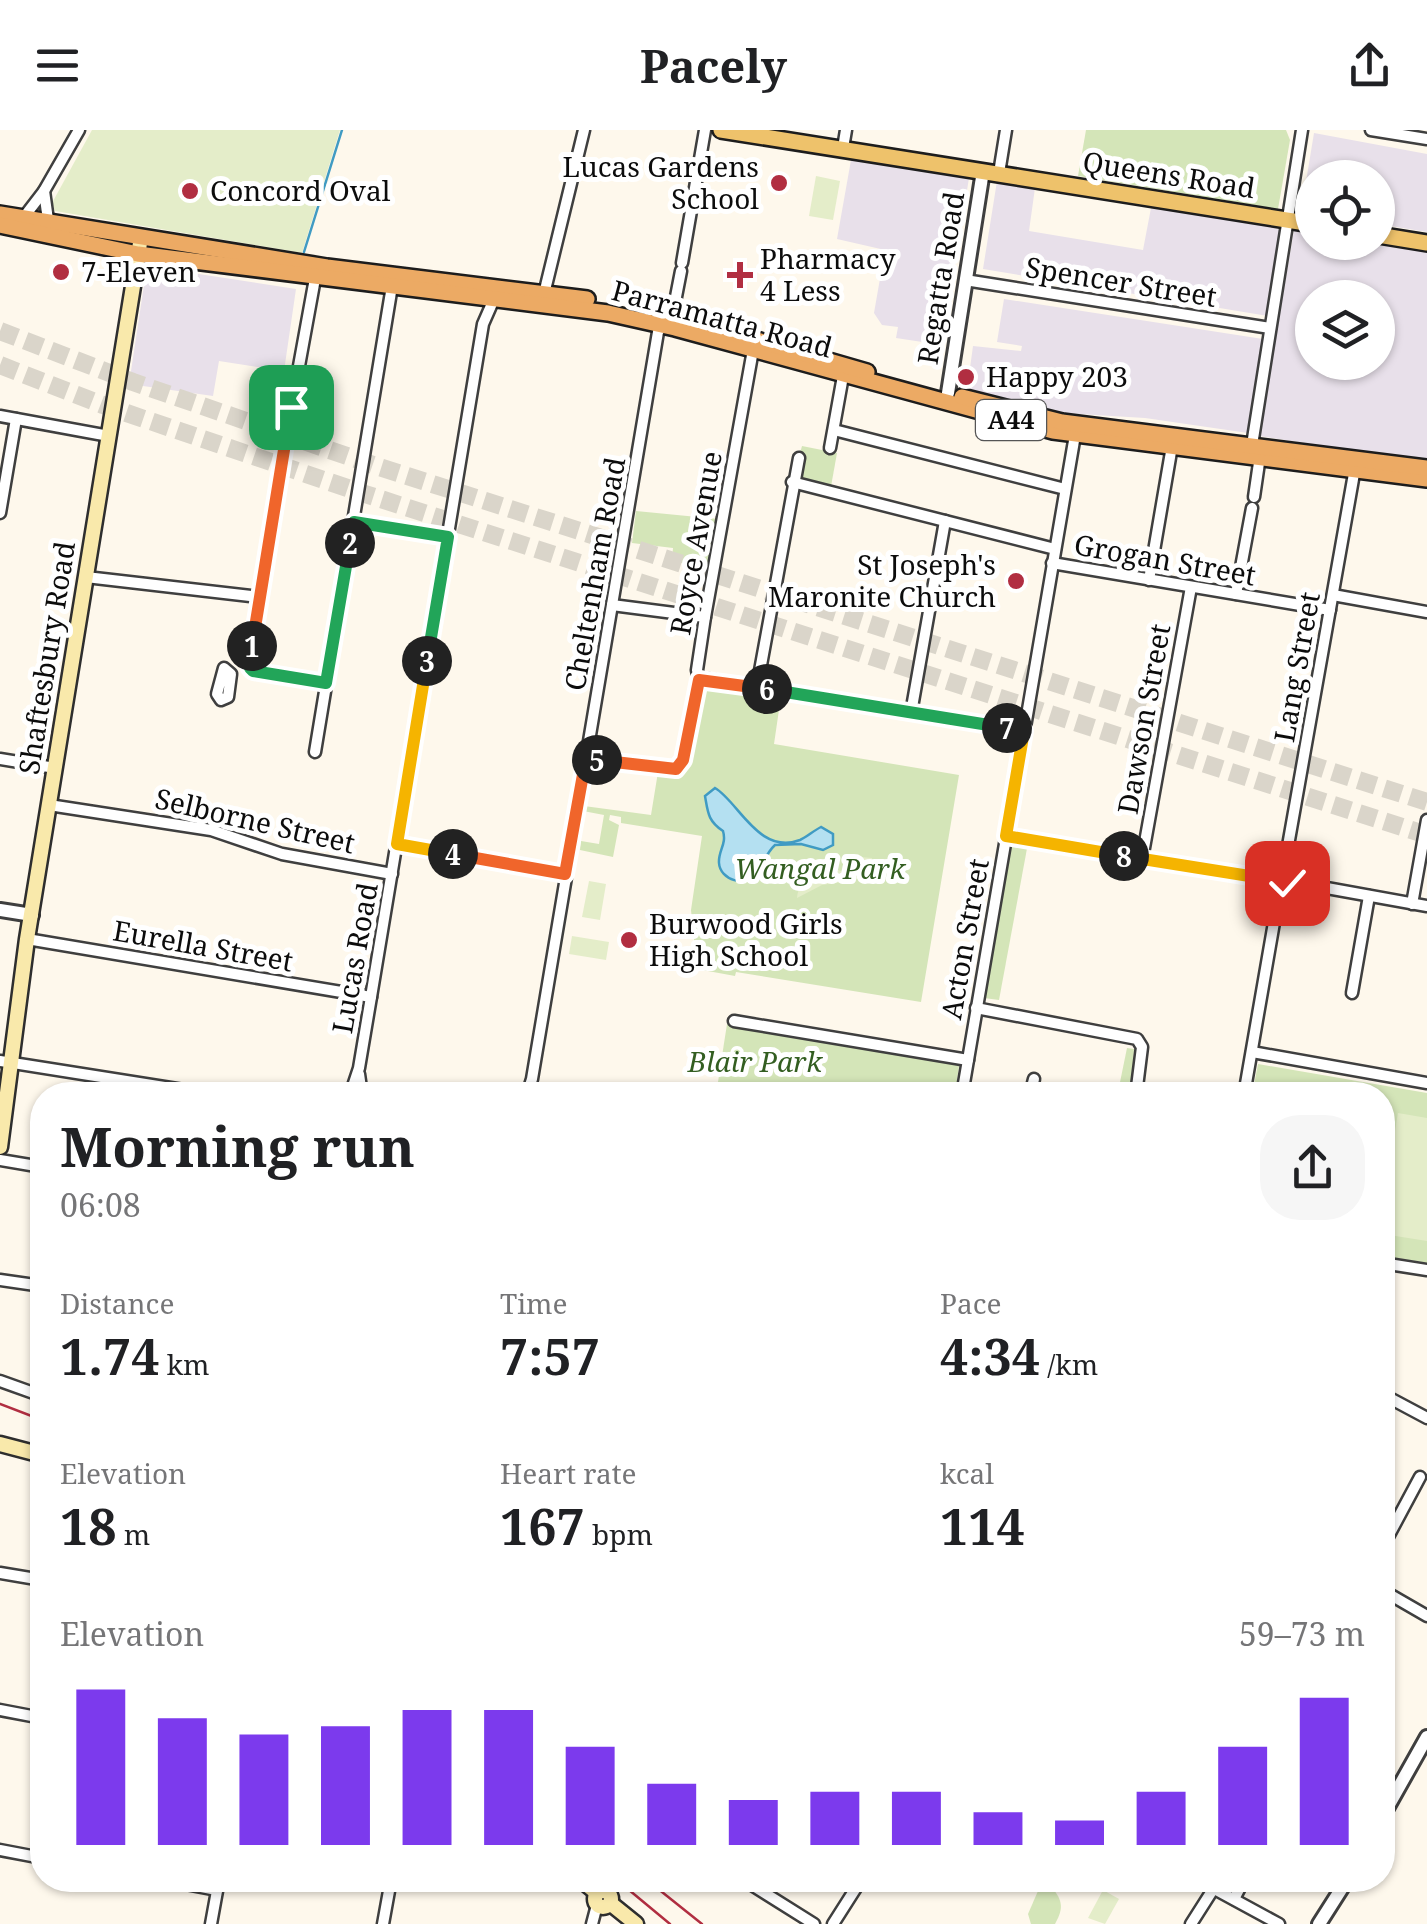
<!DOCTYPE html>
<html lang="en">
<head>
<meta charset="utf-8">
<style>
	body { margin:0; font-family:"Noto Serif",serif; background:#f6f6f6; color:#202124; height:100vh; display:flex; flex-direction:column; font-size:38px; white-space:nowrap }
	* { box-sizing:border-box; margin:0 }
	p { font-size:32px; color:#757577 }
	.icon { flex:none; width:55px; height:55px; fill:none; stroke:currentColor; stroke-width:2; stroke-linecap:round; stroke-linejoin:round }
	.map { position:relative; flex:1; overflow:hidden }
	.sheet { position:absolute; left:30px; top:952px; width:1365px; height:810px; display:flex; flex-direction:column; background:#fff; border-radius:40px; box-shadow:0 2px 8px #0004 }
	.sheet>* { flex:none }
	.fabs { position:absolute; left:1295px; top:30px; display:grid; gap:20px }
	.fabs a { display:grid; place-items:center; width:100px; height:100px; border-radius:50%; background:#fff; box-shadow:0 2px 8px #0004; font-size:50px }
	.pin { position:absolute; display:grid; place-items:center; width:85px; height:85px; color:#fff; margin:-42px; border-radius:20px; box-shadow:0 5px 15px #0006 }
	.km { position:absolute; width:50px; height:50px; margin:-25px; border-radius:50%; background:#222; color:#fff; font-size:28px; line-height:50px; text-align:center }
	.round { display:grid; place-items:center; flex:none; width:105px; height:105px; border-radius:40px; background:#f6f6f6 }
	.overview { display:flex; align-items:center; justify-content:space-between; height:170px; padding:0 30px }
	h1 { font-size:55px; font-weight:700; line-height:75px }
	.figures { display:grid; grid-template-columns:repeat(3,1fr); gap:15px; height:170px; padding:10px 30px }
	.figures div { display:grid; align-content:center }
	.figures b { font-size:50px; font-weight:700 }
	.figures small { font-size:28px; font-weight:400 }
	.figures p { font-size:28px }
	.chart { height:280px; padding:20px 30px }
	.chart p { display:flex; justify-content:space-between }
	.chart svg { width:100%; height:180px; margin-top:10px; stroke:#7c3aed; stroke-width:6 }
	header { display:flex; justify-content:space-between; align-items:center; height:130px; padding:0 30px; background:#fff; font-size:45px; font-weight:700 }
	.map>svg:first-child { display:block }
</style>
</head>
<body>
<header><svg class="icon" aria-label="menu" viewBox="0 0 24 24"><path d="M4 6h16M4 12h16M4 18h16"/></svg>Pacely<svg class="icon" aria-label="share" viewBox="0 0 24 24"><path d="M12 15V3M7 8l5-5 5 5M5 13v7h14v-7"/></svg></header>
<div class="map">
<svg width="1427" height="1794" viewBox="0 0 1427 1794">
	<rect width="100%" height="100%" fill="#fef8ec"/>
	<!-- industrial -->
	<g fill="#e8e0ea" fill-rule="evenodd">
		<polygon points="1314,3 1427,24 1427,102 1378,94 1378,48 1312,48 1312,84 1301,82"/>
		<polygon points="851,30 969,48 942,215 896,208 898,197 882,195 874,183 885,120 837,109"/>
		<polygon points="997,51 1035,58 1029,101 1143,120 1151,78 1277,97 1281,103 1268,186 983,139"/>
		<path d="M1294,100L1312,103V112L1369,113L1427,122V332L1259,306ZM1312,168H1378V232H1312Z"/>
		<polygon points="153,137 296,159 284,241 219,231 213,266 129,254 146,142"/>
		<polygon points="1004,169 1263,209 1248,303 1145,288 1062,283 967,260 973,216 1021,221 1022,216 997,212"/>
	</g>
	<!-- green -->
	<g fill="#d4e5b8">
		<polygon points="1086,0 1286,0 1290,10 1278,79 1078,46"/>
		<polygon points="297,243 306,248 303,266 288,270 282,276 288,247"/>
		<polygon points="802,316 837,323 830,362 792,352"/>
		<polygon points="636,381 718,389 710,439 672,431 673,418 632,413"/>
		<polygon points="710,555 781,566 774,614 959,645 921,872 736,842 735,846 697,839 691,780 702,706 621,693 621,687 610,685 609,690 619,695 613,727 580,720 581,711 599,714 604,685 583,681 584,676 651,685 658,642 674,644 686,635 699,562 703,557"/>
		<polygon points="1010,709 1028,713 999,870 984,868"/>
		<polygon points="727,894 953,933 959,936 955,965 716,965"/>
		<polygon points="1127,918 1134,919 1131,964 1118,962"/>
		<polygon points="1258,934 1427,963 1427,1133 1383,1126 1382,965 1252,965"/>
		<path d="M1045,1759L1054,1760C1064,1773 1062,1781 1055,1794H1031L1028,1784L1038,1761Z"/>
	</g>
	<!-- pitch -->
	<g fill="#e4edc9">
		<polygon points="92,0 340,0 302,123 55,81 52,73"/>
		<polygon points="816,46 840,51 833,90 809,86"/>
		<polygon points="850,726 872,728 871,750 848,748"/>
		<path d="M837,739L844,743L843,752L822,755L797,768C799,747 818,740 837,739Z"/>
		<polygon points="589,751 606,754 600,790 582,787"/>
		<polygon points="572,806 609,812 606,830 569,824"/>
		<polygon points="1398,983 1427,988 1427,1111 1383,1104 1383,1071"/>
		<polygon points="1103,1760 1119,1769 1105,1794 1088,1788"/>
	</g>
	<!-- water -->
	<path fill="#b4e0f1" stroke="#409bc3" stroke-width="2.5" d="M715,658C738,671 759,726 800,710C807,707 813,701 821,697L833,704V715L823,720L801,714L775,715C765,724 764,734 757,744C746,758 720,750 719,733C718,721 727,714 723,701C708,691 708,683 705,666Z"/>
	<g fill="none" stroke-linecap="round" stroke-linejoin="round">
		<!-- stream -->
		<polyline stroke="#409bc3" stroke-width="2.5" points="304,122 342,0"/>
		<!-- motorway-tunnel -->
		<g stroke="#dad5ca" stroke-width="18" stroke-dasharray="18 9" stroke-linecap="butt">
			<polyline points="0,201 133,252 373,335 1427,672"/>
			<polyline points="0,235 103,275 365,364 1427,705"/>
		</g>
		<defs>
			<g id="minor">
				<polyline points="1371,0 1427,9"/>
				<polyline points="843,18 846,0"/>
				<polyline points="999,43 1006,0"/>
				<polyline points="44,61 48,90"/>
				<polyline points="24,87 44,61 79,0"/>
				<polyline points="682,133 705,0"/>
				<polyline points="965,150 1270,198"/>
				<polyline points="544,164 584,0"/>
				<polyline points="299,236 316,143"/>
				<polyline points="291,277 250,538 326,553"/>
				<polyline points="0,286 109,306"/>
				<polyline points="834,300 1065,359"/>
				<polyline points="1252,315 1302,0"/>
				<polyline points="830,318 843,246"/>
				<polyline points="792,352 1055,419"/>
				<polyline points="1254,367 1260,326"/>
				<polyline points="0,383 16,289"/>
				<polyline points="354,392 448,407"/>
				<polyline points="1052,433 1330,480"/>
				<polyline points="86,447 259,467"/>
				<polyline points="1149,450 1172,316"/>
				<polyline points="1236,464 1252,378"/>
				<polyline points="1333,465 1427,482"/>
				<polyline points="612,475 705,487"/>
				<polygon points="224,538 231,544 228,567 221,570 217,564"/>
				<polyline points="699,550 707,549 1024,601"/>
				<polyline points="757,557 799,328"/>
				<polyline points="911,583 945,391"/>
				<polyline points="315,622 392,156"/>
				<polyline points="586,628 667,639 676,639 681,634 699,550 697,540 705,487 753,220"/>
				<polyline points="0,629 55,638"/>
				<polyline points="49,675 211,700 282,724 392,744"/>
				<polyline points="1006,705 1273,750"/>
				<polyline points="397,714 565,743"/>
				<polyline points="1142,729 1191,457"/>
				<polyline points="1283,744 1355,338"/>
				<polyline points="1288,751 1427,776"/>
				<polyline points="1412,774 1427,690"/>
				<polyline points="27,809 371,867"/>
				<polyline points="1352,863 1369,766"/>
				<polyline points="976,878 1137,909 1142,917 1136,965"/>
				<polyline points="734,891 968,930"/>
				<polyline points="1252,922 1427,953"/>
				<polyline points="0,931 215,965"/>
				<polyline points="359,944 362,965"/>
				<polyline points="350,965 359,938 371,867 483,194 494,169"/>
				<polyline points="527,965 532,949 658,202 674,177 681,141"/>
				<polyline points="962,965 1075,305"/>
				<polyline points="1030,965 1034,949"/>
				<polyline points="1244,965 1280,758"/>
				<polyline points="0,1030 42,1037"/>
				<polyline points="1382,1133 1427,1140"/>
				<polyline points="0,1150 42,1156"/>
				<polyline points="0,1251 42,1266"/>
				<polyline points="1382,1264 1427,1288"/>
				<polyline points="1382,1418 1420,1347"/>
				<polyline points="0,1443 42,1450"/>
				<polyline points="1382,1460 1427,1486"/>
				<polyline points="0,1580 42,1588"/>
				<polyline points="0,1720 42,1728"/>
				<polyline points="164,1750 217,1760"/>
				<polyline points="744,1750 814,1794"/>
				<polyline points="1198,1750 1279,1794"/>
				<polyline points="1234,1769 1244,1750"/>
				<polyline points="211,1794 219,1750"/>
				<polyline points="383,1794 391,1750"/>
				<polyline points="592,1794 597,1775"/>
				<polyline points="833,1794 861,1750"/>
				<polyline points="1191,1794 1219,1750"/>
			</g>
			<g id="tertiary">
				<polyline points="948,263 983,41"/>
				<polyline points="0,780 32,785"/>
				<polyline points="1382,1687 1427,1607"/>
				<polyline points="1319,1794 1347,1750"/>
			</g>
			<g id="secondary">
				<polyline points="0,1017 27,809 141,107"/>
				<polyline points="0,1314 42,1325"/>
				<polyline points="581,1750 597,1763"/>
				<circle cx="603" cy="1769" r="8"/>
				<polyline points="610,1773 636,1794"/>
			</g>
			<g id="primary">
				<polyline points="721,0 1312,94"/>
				<polyline points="1378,105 1427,113"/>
			</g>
			<g id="trunk">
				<polyline points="0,84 327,137 587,169"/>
				<polyline points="0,95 138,124 608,183 675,198 1053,301 1427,349"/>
				<polyline points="736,204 867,242"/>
				<polyline points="962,267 1062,292 1427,338"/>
			</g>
		</defs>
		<!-- minor casing -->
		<use href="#minor" stroke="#3f3f3f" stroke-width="15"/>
		<!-- tertiary casing -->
		<use href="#tertiary" stroke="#3f3f3f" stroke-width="18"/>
		<!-- secondary casing -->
		<use href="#secondary" stroke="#2e2e2e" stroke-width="19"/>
		<!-- primary casing -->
		<use href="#primary" stroke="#1d1d1d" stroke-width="20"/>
		<!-- trunk casing -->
		<use href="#trunk" stroke="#1d1d1d" stroke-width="20"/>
		<!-- minor -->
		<use href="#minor" stroke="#fff" stroke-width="10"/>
		<!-- tertiary -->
		<use href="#tertiary" stroke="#fff" stroke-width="12"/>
		<!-- secondary -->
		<use href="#secondary" stroke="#f9e9ab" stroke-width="14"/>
		<!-- primary -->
		<use href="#primary" stroke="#eec26b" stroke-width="15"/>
		<!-- trunk -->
		<use href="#trunk" stroke="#ecaa64" stroke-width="15"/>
		<!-- rail -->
		<g stroke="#b12e41" stroke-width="2.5">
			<polyline points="0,1274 42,1290"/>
			<polyline points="617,1750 670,1794"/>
			<polyline points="647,1750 702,1794"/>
		</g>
	</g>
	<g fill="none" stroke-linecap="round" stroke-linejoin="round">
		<defs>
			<polyline id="split-1" points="252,516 291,277"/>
			<polyline id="split-2" points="252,516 250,538 253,541 326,553 350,413"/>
			<polyline id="split-3" points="350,413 354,392 448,407 427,531"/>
			<polyline id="split-4" points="427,531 397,714 453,724"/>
			<polyline id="split-5" points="453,724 565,744 586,628 597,630"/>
			<polyline id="split-6" points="597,630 676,639 683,630 699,550 767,559"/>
			<polyline id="split-7" points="767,559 1007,598"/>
			<polyline id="split-8" points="1007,598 1024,601 1006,706 1124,726"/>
			<polyline id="split-9" points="1124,726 1274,750 1280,758 1287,753"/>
		</defs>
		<!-- split-1 casing -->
		<use href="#split-1" stroke="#fff" stroke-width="20"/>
		<!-- split-2 casing -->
		<use href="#split-2" stroke="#fff" stroke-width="20"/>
		<!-- split-3 casing -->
		<use href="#split-3" stroke="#fff" stroke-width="20"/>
		<!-- split-4 casing -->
		<use href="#split-4" stroke="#fff" stroke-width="20"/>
		<!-- split-5 casing -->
		<use href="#split-5" stroke="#fff" stroke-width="20"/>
		<!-- split-6 casing -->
		<use href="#split-6" stroke="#fff" stroke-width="20"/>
		<!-- split-7 casing -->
		<use href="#split-7" stroke="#fff" stroke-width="20"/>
		<!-- split-8 casing -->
		<use href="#split-8" stroke="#fff" stroke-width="20"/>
		<!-- split-9 casing -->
		<use href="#split-9" stroke="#fff" stroke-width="20"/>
		<!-- split-1 -->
		<use href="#split-1" stroke="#f0652b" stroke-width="12"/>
		<!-- split-2 -->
		<use href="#split-2" stroke="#22a559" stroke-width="12"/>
		<!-- split-3 -->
		<use href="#split-3" stroke="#22a559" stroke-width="12"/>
		<!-- split-4 -->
		<use href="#split-4" stroke="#f5b400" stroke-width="12"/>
		<!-- split-5 -->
		<use href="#split-5" stroke="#f0652b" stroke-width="12"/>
		<!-- split-6 -->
		<use href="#split-6" stroke="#f0652b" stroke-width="12"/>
		<!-- split-7 -->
		<use href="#split-7" stroke="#22a559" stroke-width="12"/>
		<!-- split-8 -->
		<use href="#split-8" stroke="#f5b400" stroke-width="12"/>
		<!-- split-9 -->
		<use href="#split-9" stroke="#f5b400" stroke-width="12"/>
	</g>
	<!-- markers -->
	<g fill="#b12e41" stroke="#fff" stroke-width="4">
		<circle cx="779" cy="53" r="10"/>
		<circle cx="190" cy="61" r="10"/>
		<circle cx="61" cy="142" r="10"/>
		<path d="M735 130h10v10h10v10h-10v10h-10v-10h-10v-10h10z"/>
		<circle cx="966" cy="247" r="10"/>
		<circle cx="1016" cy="451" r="10"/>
		<circle cx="629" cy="810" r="10"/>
	</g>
	<g text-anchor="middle" stroke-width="10" stroke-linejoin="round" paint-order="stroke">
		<!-- shield labels -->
		<rect fill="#fff" stroke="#555" stroke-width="2.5" x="976" y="270" width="70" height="40" rx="8"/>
		<g font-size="25" font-weight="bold" fill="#0c0c0c">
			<text x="1011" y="299">A44</text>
		</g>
		<!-- poi labels -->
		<g font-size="28" fill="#0c0c0c" stroke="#fff" text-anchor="start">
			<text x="759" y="47" text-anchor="end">Lucas Gardens<tspan x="759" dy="32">School</tspan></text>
			<text x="210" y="71">Concord Oval</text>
			<text x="760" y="139">Pharmacy<tspan x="760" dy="32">4 Less</tspan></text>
			<text x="81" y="152">7-Eleven</text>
			<text x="986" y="257">Happy 203</text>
			<text x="996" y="445" text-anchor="end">St Joseph's<tspan x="996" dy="32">Maronite Church</tspan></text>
			<text x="649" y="804">Burwood Girls<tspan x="649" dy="32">High School</tspan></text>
		</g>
		<!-- street labels -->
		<g font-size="28" fill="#0c0c0c" stroke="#fff">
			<text transform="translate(1169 45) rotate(9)" y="10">Queens Road</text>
			<text transform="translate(941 148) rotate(-81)" y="10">Regatta Road</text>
			<text transform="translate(1121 152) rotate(9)" y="10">Spencer Street</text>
			<text transform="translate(722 189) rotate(15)" y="10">Parramatta Road</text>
			<text transform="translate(696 413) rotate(-80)" y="10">Royce Avenue</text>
			<text transform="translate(1165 430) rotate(10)" y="10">Grogan Street</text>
			<text transform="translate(595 444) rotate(-80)" y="10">Cheltenham Road</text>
			<text transform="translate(47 528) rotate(-81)" y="10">Shaftesbury Road</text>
			<text transform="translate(1297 537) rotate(-80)" y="10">Lang Street</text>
			<text transform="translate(1144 589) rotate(-80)" y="10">Dawson Street</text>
			<text transform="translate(255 691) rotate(13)" y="10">Selborne Street</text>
			<text transform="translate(965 809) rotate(-80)" y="10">Acton Street</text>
			<text transform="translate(203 816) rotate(10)" y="10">Eurella Street</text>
			<text transform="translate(355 828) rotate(-80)" y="10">Lucas Road</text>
		</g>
		<!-- park labels -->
		<g font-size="28" font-style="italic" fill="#335e21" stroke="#fff">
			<text x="820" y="749">Wangal Park</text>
			<text x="755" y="942">Blair Park</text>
		</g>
	</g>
</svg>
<div class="fabs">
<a><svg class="icon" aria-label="locate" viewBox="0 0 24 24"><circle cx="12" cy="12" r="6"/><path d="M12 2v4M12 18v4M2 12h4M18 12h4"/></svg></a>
<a><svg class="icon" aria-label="layers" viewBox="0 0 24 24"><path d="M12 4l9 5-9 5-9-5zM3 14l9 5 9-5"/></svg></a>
</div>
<div class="pin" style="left:291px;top:277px;background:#1e9e55"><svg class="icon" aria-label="arrive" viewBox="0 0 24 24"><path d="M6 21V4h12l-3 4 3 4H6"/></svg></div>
<div class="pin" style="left:1287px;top:753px;background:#d93025"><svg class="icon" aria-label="check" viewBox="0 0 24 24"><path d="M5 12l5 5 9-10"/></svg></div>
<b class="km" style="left:252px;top:516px">1</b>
<b class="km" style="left:350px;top:413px">2</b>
<b class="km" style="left:427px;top:531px">3</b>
<b class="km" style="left:453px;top:724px">4</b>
<b class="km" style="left:597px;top:630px">5</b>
<b class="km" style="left:767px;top:559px">6</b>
<b class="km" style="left:1007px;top:598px">7</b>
<b class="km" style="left:1124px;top:726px">8</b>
<section class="sheet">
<div class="overview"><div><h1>Morning run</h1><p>06:08</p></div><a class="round"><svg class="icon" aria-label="share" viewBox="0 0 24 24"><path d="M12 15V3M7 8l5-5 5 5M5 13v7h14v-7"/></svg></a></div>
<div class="figures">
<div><p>Distance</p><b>1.74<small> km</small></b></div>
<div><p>Time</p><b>7:57</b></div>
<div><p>Pace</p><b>4:34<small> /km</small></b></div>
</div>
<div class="figures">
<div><p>Elevation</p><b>18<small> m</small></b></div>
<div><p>Heart rate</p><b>167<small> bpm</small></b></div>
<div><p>kcal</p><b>114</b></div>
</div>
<div class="chart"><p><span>Elevation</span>59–73 m</p>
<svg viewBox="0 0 160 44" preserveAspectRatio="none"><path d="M5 44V6M15 44V13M25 44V17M35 44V15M45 44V11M55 44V11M65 44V20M75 44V29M85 44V33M95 44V31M105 44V31M115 44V36M125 44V38M135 44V31M145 44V20M155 44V8"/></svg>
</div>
</section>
</div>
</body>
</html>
